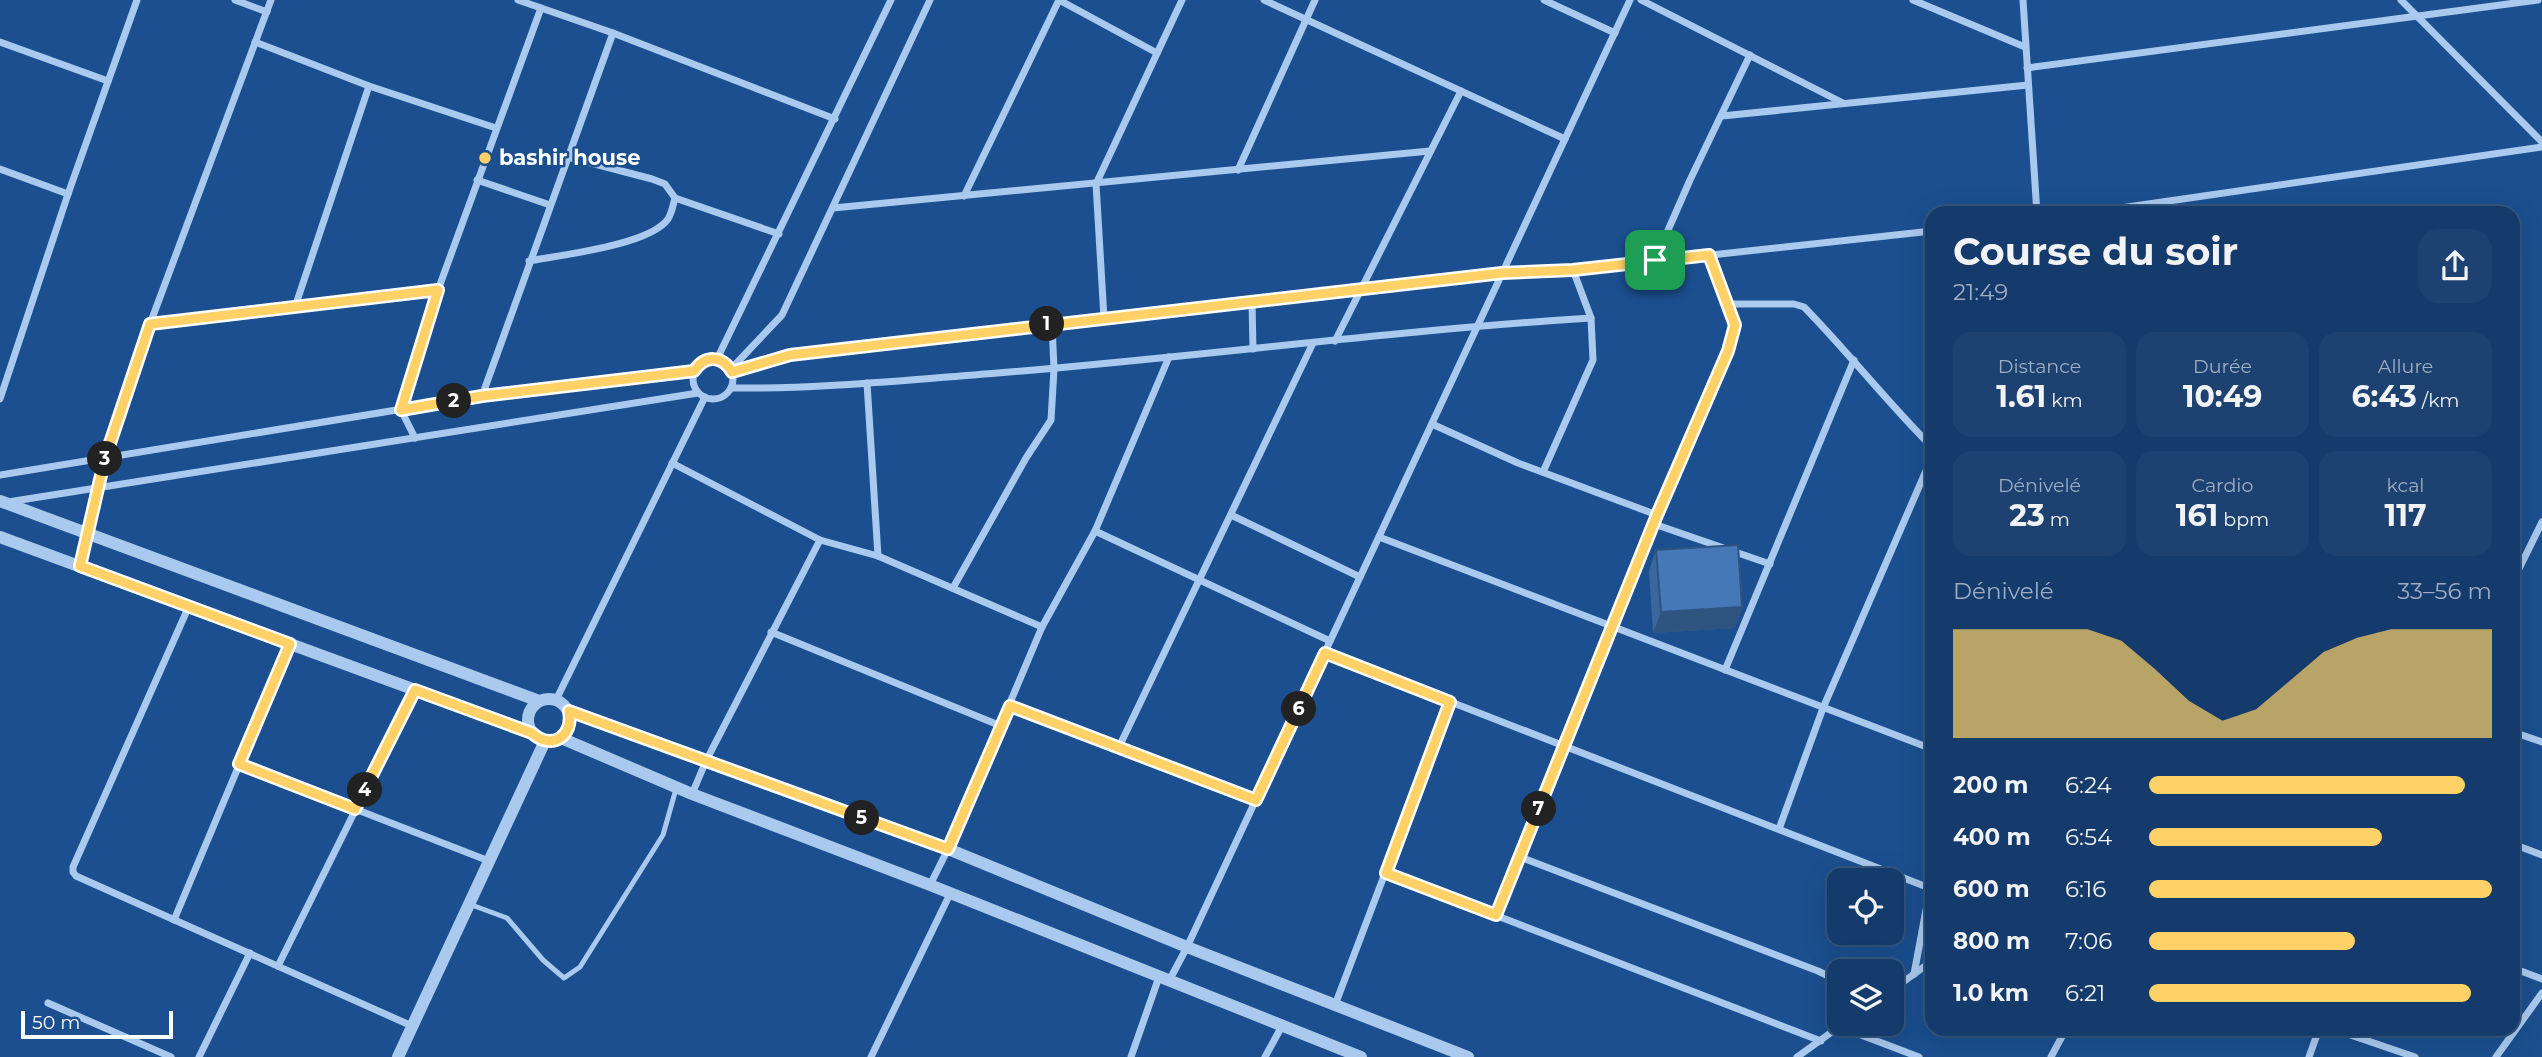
<!DOCTYPE html>
<html lang="fr">
<head>
<meta charset="utf-8">
<style>
	body { margin:0; font-family:Montserrat,sans-serif; background:#1d4271; color:#f1f3f6; height:100vh; display:flex; flex-direction:column; font-size:26px; white-space:nowrap }
	* { box-sizing:border-box; margin:0 }
	p { font-size:23px; color:#9dadc1 }
	.icon { flex:none; width:38px; height:38px; fill:none; stroke:currentColor; stroke-width:2; stroke-linecap:round; stroke-linejoin:round }
	.map { position:relative; flex:1; overflow:hidden }
	.panel { position:absolute; left:1925px; top:206px; width:595px; height:830px; display:flex; flex-direction:column; background:#143b6b; border-radius:21px; box-shadow:0 7px 28px #0002,0 0 0 2px #33557e }
	.panel>* { flex:none }
	.controls { position:absolute; left:1827px; top:868px; display:grid; gap:14px }
	.controls a { display:grid; place-items:center; width:77px; height:77px; border-radius:14px; background:#143b6b; box-shadow:0 7px 28px #0002,0 0 0 2px #33557e; font-size:35px }
	.scale { position:absolute; left:21px; bottom:18px; width:152px; box-sizing:border-box; padding-left:7px; border:4px solid #fff; border-top:0; font-size:19px; line-height:24px; white-space:nowrap; color:#fff; -webkit-text-stroke:5px #1b4f8f; paint-order:stroke }
	.pin { position:absolute; display:grid; place-items:center; width:60px; height:60px; color:#fff; margin:-30px; border-radius:14px; box-shadow:0 4px 10px #0006 }
	.km { position:absolute; width:35px; height:35px; margin:-18px; border-radius:50%; background:#222; color:#fff; font-size:19px; line-height:35px; text-align:center }
	.round { display:grid; place-items:center; flex:none; width:74px; height:74px; border-radius:21px; background:#1d4271 }
	.summary { display:flex; align-items:center; justify-content:space-between; height:119px; padding:0 28px }
	h1 { font-size:38px; font-weight:700; line-height:52px }
	.metrics { display:grid; grid-template-columns:repeat(3,1fr); gap:10px; height:119px; padding:7px 28px }
	.metrics div { display:grid; align-content:center; border-radius:18px; background:#1d4271; text-align:center }
	.metrics b { font-size:30px; font-weight:700 }
	.metrics small { font-size:19px; font-weight:400 }
	.metrics p { font-size:19px }
	.chart { height:196px; padding:14px 28px }
	.chart p { display:flex; justify-content:space-between }
	.chart svg { width:100%; height:126px; margin-top:7px; fill:#ffd166; opacity:.7 }
	ul { padding:0 28px; list-style:none; font-size:23px }
	li { display:grid; grid-template-columns:112px 84px 1fr; align-items:center; height:52px }
	li i { height:18px; border-radius:9px; background:#ffd166 }
	.map>svg:first-child { display:block }
</style>
</head>
<body>
<div class="map">
<svg width="2542" height="1057" viewBox="0 0 2542 1057">
	<rect width="100%" height="100%" fill="#1b4f8f"/>
	<g fill="none" stroke-linecap="round" stroke-linejoin="round">
		<!-- service -->
		<polyline stroke="#a9c9ee" stroke-width="5" points="469,904 507,918 543,960 564,978 580,967 663,835 676,789"/>
		<!-- minor -->
		<g stroke="#a9c9ee" stroke-width="7">
			<polyline points="235,0 267,12"/>
			<polyline points="518,0 613,33 835,119"/>
			<polyline points="1059,0 1157,53"/>
			<polyline points="1264,0 1565,139"/>
			<polyline points="1544,0 1615,33"/>
			<polyline points="1641,0 1843,103"/>
			<polyline points="1913,0 2025,47"/>
			<polyline points="2023,0 2037,214"/>
			<polyline points="2401,0 2542,142"/>
			<polyline points="0,42 108,81"/>
			<polyline points="255,42 369,86 496,128"/>
			<polyline points="2027,68 2538,0"/>
			<polyline points="1722,116 2028,85"/>
			<polyline points="0,169 68,194"/>
			<polyline points="1238,170 1315,0"/>
			<polyline points="477,180 550,205"/>
			<polyline points="964,196 1059,0"/>
			<polyline points="675,198 779,234"/>
			<polyline points="833,208 1430,151"/>
			<polyline points="2079,214 2542,147"/>
			<polyline points="1655,260 1690,180 1750,55"/>
			<path d="M529,261C561,255 650,245 668,219C672,213 673,205 675,198L665,184L652,179L568,157"/>
			<polyline points="1252,302 1253,349"/>
			<path d="M1728,304H1794L1804,307C1848,352 1887,402 1932,447"/>
			<polyline points="295,307 369,86"/>
			<polyline points="1104,318 1096,184 1182,0"/>
			<polyline points="150,324 438,290"/>
			<polyline points="1335,341 1461,91"/>
			<circle cx="713" cy="379" r="20"/>
			<polyline points="717,359 891,0"/>
			<polyline points="731,369 782,315 930,0"/>
			<polyline points="732,372 790,355 1502,273 1573,270 1932,231"/>
			<polyline points="867,383 878,556"/>
			<path d="M731,388C812,389 893,381 974,375C1180,359 1385,331 1591,318"/>
			<polyline points="482,396 613,33"/>
			<polyline points="0,399 68,194 137,0"/>
			<polyline points="1432,424 1518,463 1657,515"/>
			<polyline points="415,438 401,410 438,290 541,8"/>
			<polyline points="672,463 820,540 878,556 1042,627"/>
			<polyline points="1543,472 1593,360 1591,318 1573,270"/>
			<polyline points="0,475 482,396 694,371"/>
			<polyline points="8,502 698,393"/>
			<polyline points="1231,515 1360,577"/>
			<polyline points="1654,524 1770,564"/>
			<polyline points="1095,531 1330,641"/>
			<polyline points="1379,537 1932,749"/>
			<polyline points="80,566 105,458 150,324 271,0"/>
			<polyline points="2513,581 2542,522"/>
			<polyline points="953,588 1026,458 1051,420 1054,369 1052,324"/>
			<polyline points="189,606 73,867 73,872 76,876 412,1026"/>
			<polyline points="771,632 1001,726"/>
			<polyline points="1325,653 1932,889"/>
			<polyline points="1725,670 1854,360"/>
			<polyline points="556,700 705,397"/>
			<polyline points="1010,706 1256,800"/>
			<polyline points="2513,732 2542,742"/>
			<polyline points="1118,749 1313,343"/>
			<polyline points="239,764 489,861"/>
			<polyline points="692,794 706,761 820,540"/>
			<polyline points="1779,829 1823,708 1932,457"/>
			<polyline points="2513,844 2542,855"/>
			<polyline points="1520,857 1818,971 1839,981"/>
			<polyline points="1386,873 1821,1041"/>
			<polyline points="930,885 948,849 1042,627 1095,531 1169,357"/>
			<polyline points="1496,915 1657,515 1729,351 1735,325 1708,255"/>
			<polyline points="174,920 290,644"/>
			<polyline points="278,966 415,690"/>
			<polyline points="2513,968 2542,979"/>
			<polyline points="1914,974 1932,878"/>
			<polyline points="1169,981 1187,947 1630,0"/>
			<polyline points="1892,990 1932,961"/>
			<polyline points="48,1003 171,1057"/>
			<polyline points="1335,1005 1450,702"/>
			<polyline points="1840,1027 1919,1057"/>
			<polyline points="2333,1029 2415,1057"/>
			<polyline points="199,1057 250,953"/>
			<polyline points="871,1057 950,894"/>
			<polyline points="1131,1057 1159,977"/>
			<polyline points="1265,1057 1282,1026"/>
			<polyline points="1797,1057 1843,1024"/>
			<polyline points="2051,1057 2066,1029"/>
			<polyline points="2309,1057 2319,1029"/>
			<polyline points="2496,1057 2542,993"/>
		</g>
		<!-- tertiary -->
		<g stroke="#a9c9ee" stroke-width="12">
			<polyline points="0,501 539,701"/>
			<polyline points="0,537 532,733"/>
			<circle cx="549" cy="720" r="21"/>
			<polyline points="569,711 948,849 1187,947 1468,1057"/>
			<polyline points="561,738 692,794 930,885 1361,1057"/>
			<polyline points="398,1057 545,741"/>
		</g>
	</g>
	<!-- wall -->
	<polygon fill="#3a679d" points="1656,550 1742,607 1735,628 1653,633 1649,571"/>
	<!-- shaded-wall -->
	<polygon fill="#305480" points="1742,607 1735,628 1653,633 1661,612"/>
	<!-- building -->
	<polygon fill="#4478b7" stroke="#305480" stroke-width="2" points="1738,545 1742,607 1661,612 1656,550"/>
	<g fill="none" stroke-linecap="round" stroke-linejoin="round">
		<defs>
			<path id="route" d="M1709,255L1735,325L1728,351L1657,515L1496,915L1386,873L1450,702L1325,653L1256,800L1010,706L948,849L569,711C574,736 552,751 532,733L415,690L355,809L239,764L290,644L80,566L105,458L150,324L438,290L401,410L482,396L694,371C705,355 722,355 732,372L790,355L1502,273L1573,270Z"/>
		</defs>
		<!-- route casing -->
		<use href="#route" stroke="#fff" stroke-width="14"/>
		<!-- route -->
		<use href="#route" stroke="#ffd166" stroke-width="9"/>
	</g>
	<!-- markers -->
	<circle fill="#ffd166" stroke="#1b4f8f" stroke-width="2.5" cx="485" cy="158" r="7"/>
	<g text-anchor="middle" stroke-width="5" stroke-linejoin="round" paint-order="stroke">
		<!-- poi labels -->
		<g font-size="21" font-weight="bold" fill="#fff" stroke="#1b4f8f" text-anchor="start">
			<text x="499" y="165">bashir house</text>
		</g>
	</g>
</svg>
<div class="controls">
<a><svg class="icon" aria-label="locate" viewBox="0 0 24 24"><circle cx="12" cy="12" r="6"/><path d="M12 2v4M12 18v4M2 12h4M18 12h4"/></svg></a>
<a><svg class="icon" aria-label="layers" viewBox="0 0 24 24"><path d="M12 4l9 5-9 5-9-5zM3 14l9 5 9-5"/></svg></a>
</div>
<div class="scale">50 m</div>
<div class="pin" style="left:1655px;top:260px;background:#1e9e55"><svg class="icon" aria-label="arrive" viewBox="0 0 24 24"><path d="M6 21V4h12l-3 4 3 4H6"/></svg></div>
<b class="km" style="left:1047px;top:324px">1</b>
<b class="km" style="left:454px;top:401px">2</b>
<b class="km" style="left:105px;top:459px">3</b>
<b class="km" style="left:365px;top:790px">4</b>
<b class="km" style="left:862px;top:818px">5</b>
<b class="km" style="left:1299px;top:709px">6</b>
<b class="km" style="left:1539px;top:809px">7</b>
<section class="panel">
<div class="summary"><div><h1>Course du soir</h1><p>21:49</p></div><a class="round"><svg class="icon" aria-label="share" viewBox="0 0 24 24"><path d="M12 15V3M7 8l5-5 5 5M5 13v7h14v-7"/></svg></a></div>
<div class="metrics">
<div><p>Distance</p><b>1.61<small> km</small></b></div>
<div><p>Durée</p><b>10:49</b></div>
<div><p>Allure</p><b>6:43<small> /km</small></b></div>
</div>
<div class="metrics">
<div><p>Dénivelé</p><b>23<small> m</small></b></div>
<div><p>Cardio</p><b>161<small> bpm</small></b></div>
<div><p>kcal</p><b>117</b></div>
</div>
<div class="chart"><p><span>Dénivelé</span>33–56 m</p>
<svg viewBox="0 0 160 44" preserveAspectRatio="none"><path d="M0 44V6L10 6L20 6L30 6L40 6L50 10L60 20L70 31L80 38L90 34L100 24L110 14L120 9L130 6L140 6L150 6L160 6V44z"/></svg>
</div>
<ul>
<li><b>200 m</b>6:24<i style="width:92%"></i></li>
<li><b>400 m</b>6:54<i style="width:68%"></i></li>
<li><b>600 m</b>6:16<i style="width:100%"></i></li>
<li><b>800 m</b>7:06<i style="width:60%"></i></li>
<li><b>1.0 km</b>6:21<i style="width:94%"></i></li>
</ul>
</section>
</div>
</body>
</html>
